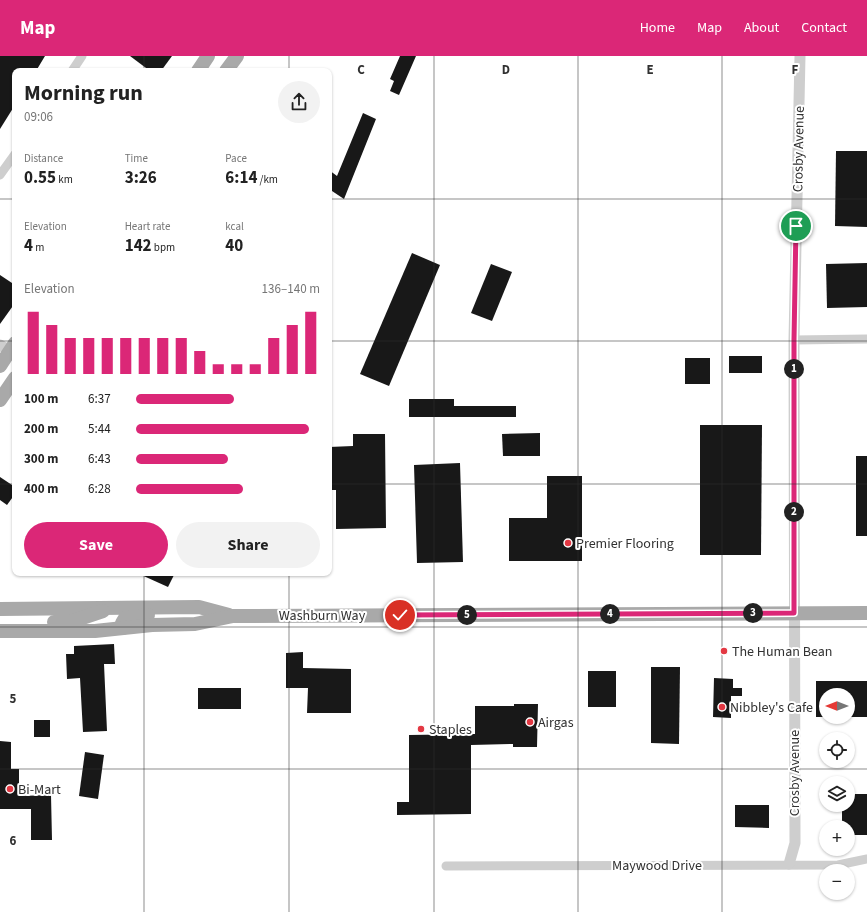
<!DOCTYPE html>
<html lang="en">
<head>
<meta charset="utf-8">
<style>
	body { margin:0; font-family:"Source Sans 3",sans-serif; background:#f2f2f2; color:#222; height:100vh; display:flex; flex-direction:column; font-size:15px; white-space:nowrap }
	* { box-sizing:border-box; margin:0 }
	p { font-size:13px; color:#767676 }
	.icon { flex:none; width:22px; height:22px; fill:none; stroke:currentColor; stroke-width:2; stroke-linecap:round; stroke-linejoin:round }
	.map { position:relative; flex:1; overflow:hidden }
	.sheet { position:absolute; left:12px; top:12px; width:320px; height:508px; display:flex; flex-direction:column; background:#fff; border-radius:8px; box-shadow:0 1px 3px #0004 }
	.sheet>* { flex:none }
	.needle { width:26px; rotate:270deg }
	.tools { position:absolute; left:819px; top:632px; display:grid; gap:8px }
	.tools a { display:grid; place-items:center; width:36px; height:36px; border-radius:50%; background:#fff; box-shadow:0 1px 3px #0004; font-size:20px }
	.pin { position:absolute; display:grid; place-items:center; width:34px; height:34px; color:#fff; margin:-17px; border:2px solid #fff; border-radius:50%; box-shadow:0 1px 4px #0007 }
	.km { position:absolute; width:20px; height:20px; margin:-10px; border-radius:50%; background:#222; color:#fff; font-size:11px; line-height:20px; text-align:center }
	.round { display:grid; place-items:center; flex:none; width:42px; height:42px; border-radius:21px; background:#f2f2f2 }
	.head { display:flex; align-items:center; justify-content:space-between; height:68px; padding:0 12px }
	h1 { font-size:22px; font-weight:700; line-height:30px }
	.figures { display:grid; grid-template-columns:repeat(3,1fr); gap:6px; height:68px; padding:4px 12px }
	.figures div { display:grid; align-content:center }
	.figures b { font-size:17px; font-weight:700 }
	.figures small { font-size:11px; font-weight:400 }
	.figures p { font-size:11px }
	.chart { height:112px; padding:8px 12px }
	.chart p { display:flex; justify-content:space-between }
	.chart svg { width:100%; height:72px; margin-top:4px; stroke:#db2777; stroke-width:6 }
	.action { display:flex; gap:8px; margin-top:auto; padding:8px 12px }
	.action a { flex:1; height:46px; border-radius:24px; background:#db2777; color:#fff; font-size:16px; font-weight:700; line-height:46px; text-align:center }
	.action a+a { background:#f2f2f2; color:#222 }
	ul { padding:0 12px; list-style:none; font-size:13px }
	li { display:grid; grid-template-columns:64px 48px 1fr; align-items:center; height:30px }
	li i { height:10px; border-radius:5px; background:#db2777 }
	header { display:flex; align-items:center; gap:24px; box-sizing:border-box; height:56px; padding:0 20px; background:#db2777; color:#fff }
	header strong { font-size:19px }
	nav { display:flex; gap:22px; margin-inline-start:auto; font-size:14px }
	.map>svg:first-child { display:block }
</style>
</head>
<body>
<header>
<strong>Map</strong>
<nav><a>Home</a><a>Map</a><a>About</a><a>Contact</a></nav>
</header>
<div class="map">
<svg width="867" height="856" viewBox="0 0 867 856">
	<rect width="100%" height="100%" fill="#fff"/>
	<!-- building -->
	<g fill="#181818">
		<polygon points="0,0 45,0 36,15 15,15 15,49 0,73"/>
		<polygon points="130,0 172,0 161,15 150,15"/>
		<polygon points="400,0 416,0 399,39 390,35 394,25 390,23"/>
		<polygon points="363,57 376,63 344,143 329,133 329,114 337,120"/>
		<polygon points="836,95 867,95 867,171 835,170"/>
		<polygon points="412,197 440,209 389,330 360,318"/>
		<polygon points="867,207 867,251 827,252 826,208"/>
		<polygon points="491,208 512,216 492,265 471,257"/>
		<polygon points="0,219 15,229 15,247 0,268"/>
		<rect x="729" y="300" width="33" height="17"/>
		<rect x="685" y="302" width="25" height="26"/>
		<polygon points="409,343 454,343 454,350 516,350 516,361 409,361"/>
		<polygon points="700,369 762,369 761,499 700,499"/>
		<polygon points="540,377 540,400 503,400 502,378"/>
		<polygon points="353,378 385,378 386,472 336,473 336,434 329,434 329,391 353,390"/>
		<rect x="856" y="400" width="11" height="80"/>
		<polygon points="460,407 463,506 417,507 414,409"/>
		<polygon points="547,420 582,420 582,505 509,505 509,462 547,462"/>
		<polygon points="0,421 15,431 15,438 7,449 0,444"/>
		<polygon points="137,517 175,517 168,531"/>
		<polygon points="114,588 115,608 104,608 107,675 83,676 80,622 67,623 66,598 74,598 74,590"/>
		<polygon points="303,596 303,612 351,613 351,657 307,657 308,632 286,632 286,597"/>
		<polygon points="651,611 680,611 679,688 651,687"/>
		<rect x="588" y="615" width="28" height="36"/>
		<polygon points="714,622 733,623 733,632 742,632 742,640 731,640 731,662 713,661"/>
		<polygon points="816,625 867,625 867,661 848,661 848,639 826,639 826,661 816,661"/>
		<rect x="198" y="632" width="43" height="21"/>
		<polygon points="514,648 538,648 537,691 513,691 513,688 471,689 471,758 397,759 397,746 409,746 409,679 475,678 475,650 514,650"/>
		<rect x="34" y="664" width="16" height="17"/>
		<polygon points="0,685 11,686 11,713 19,713 19,740 51,739 52,784 31,784 31,753 0,753"/>
		<polygon points="85,696 104,699 98,743 79,740"/>
		<polygon points="848,738 867,738 867,779 848,779 848,771 842,771 842,749 848,749"/>
		<polygon points="735,749 769,749 769,772 735,771"/>
	</g>
	<g fill="none" stroke-linecap="round" stroke-linejoin="round">
		<!-- minor -->
		<g stroke="#cecece" stroke-width="9">
			<polyline points="72,15 82,0"/>
			<polyline points="0,119 15,98"/>
			<polyline points="794,284 867,283"/>
			<polyline points="446,810 838,809 867,803"/>
		</g>
		<!-- tertiary -->
		<g stroke="#cecece" stroke-width="11">
			<polyline points="0,289 15,298"/>
			<polyline points="789,808 795,787 794,284 800,0"/>
		</g>
		<!-- primary -->
		<g stroke="#a9a9a9" stroke-width="14">
			<polyline points="198,15 208,0"/>
			<polyline points="226,15 237,0"/>
			<polyline points="0,310 15,287"/>
			<polyline points="0,344 15,322"/>
			<polyline points="0,553 199,551 229,559"/>
			<polyline points="54,566 70,566 103,555"/>
			<polyline points="123,572 122,567 125,562 148,559"/>
			<polyline points="0,575 95,575 152,569 195,568 233,560 867,557"/>
		</g>
	</g>
	<g fill="none" stroke-linecap="round" stroke-linejoin="round">
		<defs>
			<polyline id="route" points="400,559 794,557 794,284 796,170"/>
		</defs>
		<!-- route casing -->
		<use href="#route" stroke="#fff" stroke-width="8"/>
		<!-- route -->
		<use href="#route" stroke="#db2777" stroke-width="5"/>
	</g>
	<!-- grid -->
	<path fill="none" stroke="#313131" stroke-width="1" stroke-opacity="0.55" d="M144,0V15M289,0V15M434,0V856M578,0V856M722,0V856M0,143H15M329,143H867M0,285H15M329,285H867M0,428H15M329,428H867M144,517V856M289,517V856M0,571H867M0,713H867"/>
	<!-- markers -->
	<g fill="#e33843" stroke="#fff" stroke-width="1.5">
		<circle cx="568" cy="487" r="4"/>
		<circle cx="724" cy="595" r="4"/>
		<circle cx="722" cy="651" r="4"/>
		<circle cx="530" cy="666" r="4"/>
		<circle cx="421" cy="673" r="4"/>
		<circle cx="10" cy="733" r="4"/>
	</g>
	<g text-anchor="middle" stroke-width="4" stroke-linejoin="round" paint-order="stroke">
		<!-- street labels -->
		<g font-size="14" fill="#313131" stroke="#fff">
			<text transform="translate(798 93) rotate(-89)" y="5">Crosby Avenue</text>
			<text x="322" y="564">Washburn Way</text>
			<text transform="translate(794 717) rotate(-90)" y="5">Crosby Avenue</text>
			<text x="657" y="814">Maywood Drive</text>
		</g>
		<!-- poi labels -->
		<g font-size="14" fill="#313131" stroke="#fff" text-anchor="start">
			<text x="576" y="492">Premier Flooring</text>
			<text x="732" y="600">The Human Bean</text>
			<text x="730" y="656">Nibbley's Cafe</text>
			<text x="538" y="671">Airgas</text>
			<text x="429" y="678">Staples</text>
			<text x="18" y="738">Bi-Mart</text>
		</g>
	</g>
	<g font-size="13" text-anchor="middle" font-weight="bold" fill="#313131" stroke="#fff" stroke-width="4" stroke-linejoin="round" paint-order="stroke">
		<text x="361" y="18">C</text>
		<text x="506" y="18">D</text>
		<text x="650" y="18">E</text>
		<text x="795" y="18">F</text>
		<text x="13" y="647">5</text>
		<text x="13" y="789">6</text>
	</g>
</svg>
<div class="tools">
<a><svg class="needle" viewBox="-14 -14 28 28"><path d="M0-13l5 13h-10z" fill="#e53935"/><path d="M0 13l5-13h-10z" fill="#767676"/></svg></a>
<a><svg class="icon" aria-label="locate" viewBox="0 0 24 24"><circle cx="12" cy="12" r="6"/><path d="M12 2v4M12 18v4M2 12h4M18 12h4"/></svg></a>
<a><svg class="icon" aria-label="layers" viewBox="0 0 24 24"><path d="M12 4l9 5-9 5-9-5zM3 14l9 5 9-5"/></svg></a>
<a>+</a>
<a>−</a>
</div>
<div class="pin" style="left:796px;top:170px;background:#1e9e55"><svg class="icon" aria-label="arrive" viewBox="0 0 24 24"><path d="M6 21V4h12l-3 4 3 4H6"/></svg></div>
<div class="pin" style="left:400px;top:559px;background:#d93025"><svg class="icon" aria-label="check" viewBox="0 0 24 24"><path d="M5 12l5 5 9-10"/></svg></div>
<b class="km" style="left:794px;top:313px">1</b>
<b class="km" style="left:794px;top:456px">2</b>
<b class="km" style="left:753px;top:557px">3</b>
<b class="km" style="left:610px;top:558px">4</b>
<b class="km" style="left:467px;top:559px">5</b>
<section class="sheet">
<div class="head"><div><h1>Morning run</h1><p>09:06</p></div><a class="round"><svg class="icon" aria-label="share" viewBox="0 0 24 24"><path d="M12 15V3M7 8l5-5 5 5M5 13v7h14v-7"/></svg></a></div>
<div class="figures">
<div><p>Distance</p><b>0.55<small> km</small></b></div>
<div><p>Time</p><b>3:26</b></div>
<div><p>Pace</p><b>6:14<small> /km</small></b></div>
</div>
<div class="figures">
<div><p>Elevation</p><b>4<small> m</small></b></div>
<div><p>Heart rate</p><b>142<small> bpm</small></b></div>
<div><p>kcal</p><b>40</b></div>
</div>
<div class="chart"><p><span>Elevation</span>136–140 m</p>
<svg viewBox="0 0 160 44" preserveAspectRatio="none"><path d="M5 44V6M15 44V14M25 44V22M35 44V22M45 44V22M55 44V22M65 44V22M75 44V22M85 44V22M95 44V30M105 44V38M115 44V38M125 44V38M135 44V22M145 44V14M155 44V6"/></svg>
</div>
<ul>
<li><b>100 m</b>6:37<i style="width:53%"></i></li>
<li><b>200 m</b>5:44<i style="width:94%"></i></li>
<li><b>300 m</b>6:43<i style="width:50%"></i></li>
<li><b>400 m</b>6:28<i style="width:58%"></i></li>
</ul>
<div class="action"><a>Save</a><a>Share</a></div>
</section>
</div>
</body>
</html>
